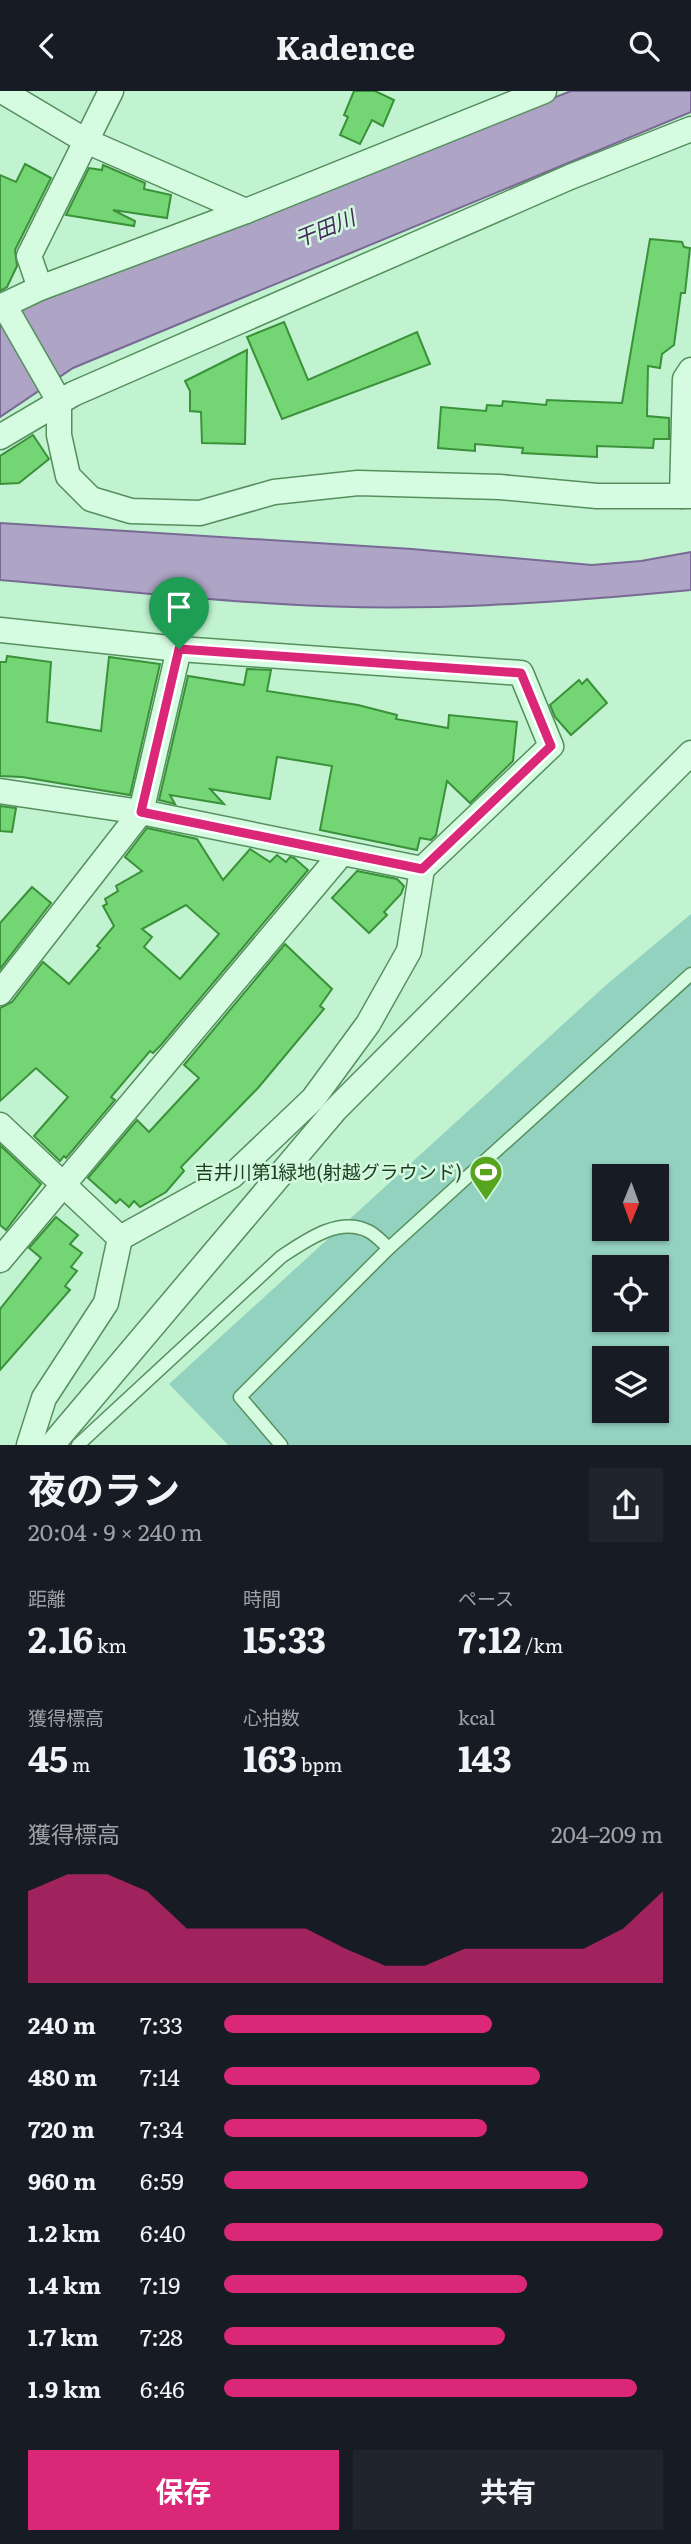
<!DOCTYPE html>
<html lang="ja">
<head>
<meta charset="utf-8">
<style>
	body { margin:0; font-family:Literata,"Noto Sans JP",serif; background:#20242c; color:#f1f3f6; height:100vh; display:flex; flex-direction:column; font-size:26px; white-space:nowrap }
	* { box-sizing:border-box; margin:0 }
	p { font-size:23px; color:#9ea1a6 }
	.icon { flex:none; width:38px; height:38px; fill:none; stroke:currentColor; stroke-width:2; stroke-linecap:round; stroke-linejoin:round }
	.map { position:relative; height:1354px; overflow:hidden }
	.drawer { display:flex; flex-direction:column; background:#171b24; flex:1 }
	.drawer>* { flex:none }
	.needle { width:46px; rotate:181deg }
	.fabs { position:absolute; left:592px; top:1073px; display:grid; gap:14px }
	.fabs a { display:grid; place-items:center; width:77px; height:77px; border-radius:0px; background:#171b24; box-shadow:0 2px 5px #0004; font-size:35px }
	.pin { position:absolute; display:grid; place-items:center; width:60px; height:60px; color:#fff; margin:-72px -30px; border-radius:50% 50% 50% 0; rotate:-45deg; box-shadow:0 0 7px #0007 }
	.pin .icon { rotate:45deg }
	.round { display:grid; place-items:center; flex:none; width:74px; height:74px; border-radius:0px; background:#20242c }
	.overview { display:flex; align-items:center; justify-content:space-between; height:119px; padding:0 28px }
	h1 { font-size:38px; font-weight:700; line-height:52px }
	.metrics { display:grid; grid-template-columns:repeat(3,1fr); gap:10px; height:119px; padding:7px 28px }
	.metrics div { display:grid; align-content:center }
	.metrics b { font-size:35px; font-weight:700 }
	.metrics small { font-size:19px; font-weight:400 }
	.metrics p { font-size:19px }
	.chart { height:196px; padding:14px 28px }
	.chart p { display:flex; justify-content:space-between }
	.chart svg { width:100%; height:126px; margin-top:7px; fill:#db2777; opacity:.7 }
	.button { display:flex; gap:14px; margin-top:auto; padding:14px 28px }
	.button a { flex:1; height:80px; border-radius:0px; background:#db2777; color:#fff; font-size:28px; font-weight:700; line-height:80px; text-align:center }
	.button a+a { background:#20242c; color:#f1f3f6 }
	ul { padding:0 28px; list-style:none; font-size:23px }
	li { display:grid; grid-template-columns:112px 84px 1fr; align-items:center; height:52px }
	li i { height:18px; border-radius:9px; background:#db2777 }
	header { display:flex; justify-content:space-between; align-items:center; height:91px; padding:0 28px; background:#171b24; font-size:32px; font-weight:700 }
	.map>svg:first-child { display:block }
</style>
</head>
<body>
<header><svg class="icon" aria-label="back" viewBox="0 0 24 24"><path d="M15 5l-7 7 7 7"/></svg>Kadence<svg class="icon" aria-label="search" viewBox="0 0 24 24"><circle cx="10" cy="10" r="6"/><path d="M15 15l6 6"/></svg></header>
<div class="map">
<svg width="691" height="1354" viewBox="0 0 691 1354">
	<rect width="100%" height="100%" fill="#c1f3d0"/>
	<!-- green -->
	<path fill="#94d2c0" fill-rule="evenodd" d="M691,823V1354H228L169,1293L605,895ZM604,1085H656V1138H604ZM604,1176H656V1228H604ZM604,1267H656V1320H604Z"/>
	<!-- water -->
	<g fill="#aea4c5" stroke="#786a94" stroke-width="2">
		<polygon points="571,0 691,0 691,21 73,277 0,326 0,226"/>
		<path d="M0,432L412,458L592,474L641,470L691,461V499C556,512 417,522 281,513C187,508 94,497 0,489Z"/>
	</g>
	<!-- building -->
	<g fill="#73d573" stroke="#3a9139" stroke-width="2" fill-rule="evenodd">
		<polygon points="354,0 375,0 394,9 383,35 372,29 360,53 340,44 348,26 344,24"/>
		<polygon points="25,73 51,87 15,159 17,175 7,196 0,200 0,84 16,91"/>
		<polygon points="103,74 145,92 144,98 171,104 167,127 113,119 135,130 134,135 66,124 89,77 102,79"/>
		<polygon points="650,148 682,151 684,156 690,157 685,202 681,202 674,254 662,263 660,277 648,275 647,325 669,327 669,348 654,348 653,357 597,355 597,366 522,362 523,357 475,353 475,360 438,357 441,316 486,320 487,314 502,315 503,310 546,314 547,309 622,312"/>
		<polygon points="284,231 308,289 417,241 430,273 282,328 247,246"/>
		<polygon points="247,259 245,353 202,352 201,321 190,320 190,300 185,290"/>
		<polygon points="33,344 49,368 19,392 0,393 0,365"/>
		<polygon points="7,565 51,571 47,631 101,640 109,566 160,573 130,704 22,686 0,685 0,571 6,571"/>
		<polygon points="247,578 271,579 267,600 358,614 397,624 396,628 448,637 449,624 517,631 513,670 470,712 447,690 436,744 431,749 420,747 417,759 320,739 332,675 277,666 270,708 210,698 224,713 170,704 175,713 159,709 188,585 244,594"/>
		<polygon points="587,588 607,612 571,644 555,626 550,614 579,589 582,593"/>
		<polygon points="0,715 16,717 12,741 0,740"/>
		<path d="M147,737L197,748L223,789L250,758L270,771L277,764L286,771L290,766L294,767L308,779L161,954L153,962L150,960L111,1006L115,1009L66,1067L64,1065L60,1070L34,1045L68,1006L36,977L0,1010V917L12,911L43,871L69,893L100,857L97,855L114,835L103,815L107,813L105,808L118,800L116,795L142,780L125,766ZM186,814L219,843L180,888L144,856L152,846L142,838Z"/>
		<polygon points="357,780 397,788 404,795 401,803 384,821 387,824 369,842 332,807"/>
		<polygon points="32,796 51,812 0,878 0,832"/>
		<polygon points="285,853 332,898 320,915 324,918 258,997 181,1076 184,1080 166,1101 140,1116 134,1110 129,1116 120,1108 116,1112 88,1087 137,1029 149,1041 199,987 184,974"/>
		<polygon points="0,1054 41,1093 6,1139 0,1134"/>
		<polygon points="56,1126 78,1144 70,1153 82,1162 71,1176 77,1180 65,1195 70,1199 0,1279 0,1218 41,1167 29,1157"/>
	</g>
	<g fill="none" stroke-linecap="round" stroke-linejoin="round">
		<defs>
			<g id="lane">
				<path d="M78,1354L281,1166C304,1151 338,1125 368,1140C375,1143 383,1152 389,1157"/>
				<polyline points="281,1354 240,1306 389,1157 691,883"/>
			</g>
			<g id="street">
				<polyline points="2,0 86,50 246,120"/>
				<polyline points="40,197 29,165 111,0"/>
				<polyline points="4,214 59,310 59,344 68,385 91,408 131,420 200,422 274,401 358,392 500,396 597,405 691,405"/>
				<polyline points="0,216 40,197 246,120 544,0"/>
				<polyline points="0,346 73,303 570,86 691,38"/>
				<polyline points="682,405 685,288 691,279"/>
				<polyline points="0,539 179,558 521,582 551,655 422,778 409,860 368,933 313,1008 232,1085 120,1147"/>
				<polyline points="0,700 141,721 422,778"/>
				<polyline points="0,902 141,721 179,558"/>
				<polyline points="0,1034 120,1147 106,1212 44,1307 29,1354"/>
				<polyline points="0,1169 342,762"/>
				<polyline points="52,1354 335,1019 691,662"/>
			</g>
		</defs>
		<!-- lane casing -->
		<use href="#lane" stroke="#568f5d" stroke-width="15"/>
		<!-- street casing -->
		<use href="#street" stroke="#568f5d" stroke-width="27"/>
		<!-- lane -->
		<use href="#lane" stroke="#d5fce1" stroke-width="12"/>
		<!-- street -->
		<use href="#street" stroke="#d5fce1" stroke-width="24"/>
	</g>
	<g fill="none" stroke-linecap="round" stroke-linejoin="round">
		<defs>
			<polygon id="route" points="179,558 521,582 551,655 422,778 141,721"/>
		</defs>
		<!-- route casing -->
		<use href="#route" stroke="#fff" stroke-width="14"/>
		<!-- route -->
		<use href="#route" stroke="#db2777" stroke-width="9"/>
	</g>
	<!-- icons -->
	<defs>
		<symbol id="stadium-pin" viewBox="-11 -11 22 30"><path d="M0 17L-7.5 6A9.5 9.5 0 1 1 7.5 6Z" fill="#57a41f" stroke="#d2f9de"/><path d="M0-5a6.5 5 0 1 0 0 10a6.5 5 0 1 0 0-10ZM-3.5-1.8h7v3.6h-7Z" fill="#fff"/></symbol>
	</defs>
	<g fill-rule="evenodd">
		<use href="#stadium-pin" x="467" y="1062" width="38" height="52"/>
	</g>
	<g text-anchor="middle" stroke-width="5" stroke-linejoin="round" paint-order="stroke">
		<!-- poi labels -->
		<g font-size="19" fill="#1c3d1f" stroke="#d2f9de" text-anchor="end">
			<text x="462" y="1088">吉井川第1緑地(射越グラウンド)</text>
		</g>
		<!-- water labels -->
		<g font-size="21" font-style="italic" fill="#452a5e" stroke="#d2f9de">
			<text transform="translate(325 138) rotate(-22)" y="7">干田川</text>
		</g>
	</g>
</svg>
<div class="fabs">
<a><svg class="needle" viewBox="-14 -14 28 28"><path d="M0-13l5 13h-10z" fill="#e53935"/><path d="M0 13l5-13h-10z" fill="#9ea1a6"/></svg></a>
<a><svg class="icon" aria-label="locate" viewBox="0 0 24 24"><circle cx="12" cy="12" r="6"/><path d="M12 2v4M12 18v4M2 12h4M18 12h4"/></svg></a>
<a><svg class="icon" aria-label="layers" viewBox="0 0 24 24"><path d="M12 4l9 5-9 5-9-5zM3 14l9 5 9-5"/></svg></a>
</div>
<div class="pin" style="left:179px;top:558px;background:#1e9e55"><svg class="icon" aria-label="arrive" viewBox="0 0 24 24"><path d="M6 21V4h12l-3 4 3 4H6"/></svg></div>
</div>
<section class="drawer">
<div class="overview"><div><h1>夜のラン</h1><p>20:04 · 9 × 240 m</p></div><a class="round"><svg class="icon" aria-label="share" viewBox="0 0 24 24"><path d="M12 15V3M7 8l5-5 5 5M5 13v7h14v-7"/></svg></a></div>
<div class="metrics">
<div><p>距離</p><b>2.16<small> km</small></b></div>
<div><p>時間</p><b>15:33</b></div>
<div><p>ペース</p><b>7:12<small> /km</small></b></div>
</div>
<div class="metrics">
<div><p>獲得標高</p><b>45<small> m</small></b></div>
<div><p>心拍数</p><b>163<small> bpm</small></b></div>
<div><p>kcal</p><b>143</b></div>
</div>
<div class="chart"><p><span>獲得標高</span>204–209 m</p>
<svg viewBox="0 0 160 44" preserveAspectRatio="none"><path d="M0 44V12L10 6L20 6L30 12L40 25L50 25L60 25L70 25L80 32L90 38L100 38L110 32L120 32L130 32L140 32L150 25L160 12V44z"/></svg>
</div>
<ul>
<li><b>240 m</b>7:33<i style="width:61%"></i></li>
<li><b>480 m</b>7:14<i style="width:72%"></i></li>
<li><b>720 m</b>7:34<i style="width:60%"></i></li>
<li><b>960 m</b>6:59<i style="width:83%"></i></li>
<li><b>1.2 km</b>6:40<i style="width:100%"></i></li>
<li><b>1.4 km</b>7:19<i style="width:69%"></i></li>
<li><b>1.7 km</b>7:28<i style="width:64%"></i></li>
<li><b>1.9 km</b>6:46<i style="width:94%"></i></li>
</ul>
<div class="button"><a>保存</a><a>共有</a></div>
</section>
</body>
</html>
